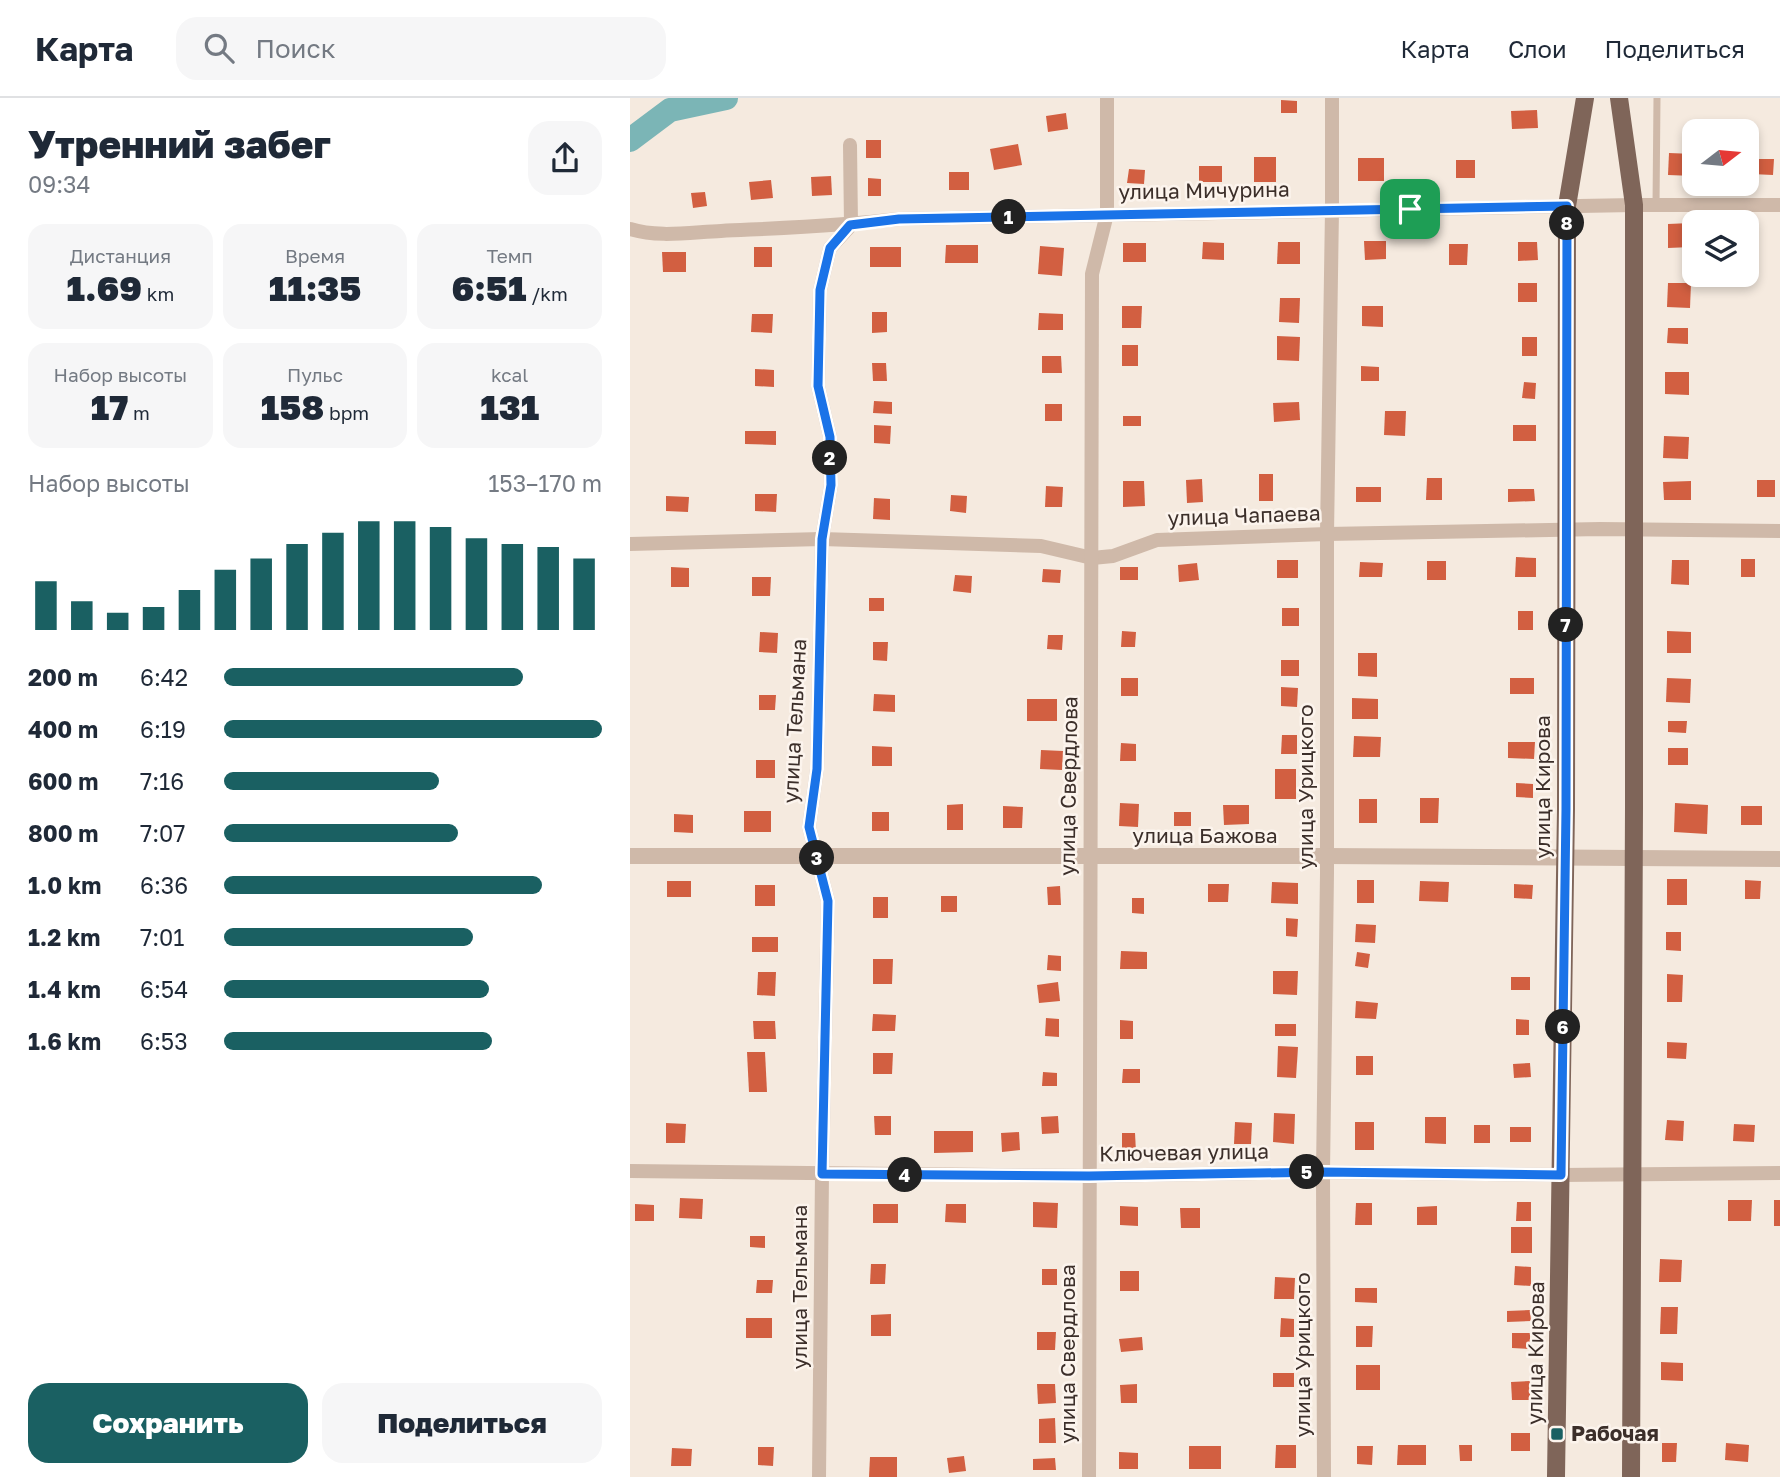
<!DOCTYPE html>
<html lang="ru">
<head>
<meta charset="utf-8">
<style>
	body { margin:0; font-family:"Golos Text",sans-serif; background:#f6f6f7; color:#1f2937; height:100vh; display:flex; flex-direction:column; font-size:26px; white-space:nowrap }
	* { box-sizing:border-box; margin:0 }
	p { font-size:23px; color:#747a83 }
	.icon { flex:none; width:38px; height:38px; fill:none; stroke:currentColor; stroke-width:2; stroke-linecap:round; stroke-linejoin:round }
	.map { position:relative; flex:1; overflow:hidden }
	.drawer { display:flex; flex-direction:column; background:#fff; width:630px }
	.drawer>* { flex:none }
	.needle { width:46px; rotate:74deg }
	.buttons { position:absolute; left:1052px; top:21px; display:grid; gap:14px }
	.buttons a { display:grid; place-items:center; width:77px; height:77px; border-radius:14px; background:#fff; box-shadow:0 4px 10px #0003; font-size:35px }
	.pin { position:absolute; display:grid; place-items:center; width:60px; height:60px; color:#fff; margin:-30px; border-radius:14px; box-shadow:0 4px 10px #0006 }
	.km { position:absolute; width:35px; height:35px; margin:-18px; border-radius:50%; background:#222; color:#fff; font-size:19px; line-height:35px; text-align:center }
	.round { display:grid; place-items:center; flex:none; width:74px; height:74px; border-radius:21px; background:#f6f6f7 }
	.head { display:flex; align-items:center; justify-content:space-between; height:119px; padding:0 28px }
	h1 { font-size:38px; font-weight:800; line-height:52px }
	.stats { display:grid; grid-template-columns:repeat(3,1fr); gap:10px; height:119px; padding:7px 28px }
	.stats div { display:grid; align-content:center; border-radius:18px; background:#f6f6f7; text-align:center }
	.stats b { font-size:35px; font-weight:800 }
	.stats small { font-size:19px; font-weight:400 }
	.stats p { font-size:19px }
	.chart { height:196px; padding:14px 28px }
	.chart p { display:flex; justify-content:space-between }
	.chart svg { width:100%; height:126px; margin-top:7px; stroke:#1a6062; stroke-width:6 }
	.primary-button { display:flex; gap:14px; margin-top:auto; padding:14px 28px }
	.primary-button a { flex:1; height:80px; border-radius:21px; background:#1a6062; color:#fff; font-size:28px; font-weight:800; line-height:80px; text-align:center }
	.primary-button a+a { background:#f6f6f7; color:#1f2937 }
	ul { padding:0 28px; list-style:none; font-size:23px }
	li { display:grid; grid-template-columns:112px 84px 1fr; align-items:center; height:52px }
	li i { height:18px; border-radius:9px; background:#1a6062 }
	header { display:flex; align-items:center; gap:42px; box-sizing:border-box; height:98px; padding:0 35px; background:#fff; border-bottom:2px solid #e0e1e3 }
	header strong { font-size:33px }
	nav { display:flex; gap:38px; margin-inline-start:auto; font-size:24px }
	.search { width:490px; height:63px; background:#f6f6f7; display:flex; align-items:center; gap:18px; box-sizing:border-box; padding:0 24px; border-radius:21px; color:#747a83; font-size:26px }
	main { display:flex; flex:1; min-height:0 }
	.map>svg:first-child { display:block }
</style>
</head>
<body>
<header>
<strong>Карта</strong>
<div class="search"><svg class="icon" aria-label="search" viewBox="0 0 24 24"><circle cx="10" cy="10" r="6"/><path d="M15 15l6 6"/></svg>Поиск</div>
<nav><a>Карта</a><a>Слои</a><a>Поделиться</a></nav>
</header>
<main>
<section class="drawer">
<div class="head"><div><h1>Утренний забег</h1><p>09:34</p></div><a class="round"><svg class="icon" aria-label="share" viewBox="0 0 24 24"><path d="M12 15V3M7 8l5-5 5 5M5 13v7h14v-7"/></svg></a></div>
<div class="stats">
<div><p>Дистанция</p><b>1.69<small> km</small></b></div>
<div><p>Время</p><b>11:35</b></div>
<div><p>Темп</p><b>6:51<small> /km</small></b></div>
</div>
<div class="stats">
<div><p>Набор высоты</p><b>17<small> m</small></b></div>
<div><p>Пульс</p><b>158<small> bpm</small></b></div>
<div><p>kcal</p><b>131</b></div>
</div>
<div class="chart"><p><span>Набор высоты</span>153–170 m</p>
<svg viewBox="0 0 160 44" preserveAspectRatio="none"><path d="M5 44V27M15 44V34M25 44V38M35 44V36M45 44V30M55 44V23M65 44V19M75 44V14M85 44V10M95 44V6M105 44V6M115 44V8M125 44V12M135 44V14M145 44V15M155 44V19"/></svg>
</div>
<ul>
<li><b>200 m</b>6:42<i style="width:79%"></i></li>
<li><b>400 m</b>6:19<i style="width:100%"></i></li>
<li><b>600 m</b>7:16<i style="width:57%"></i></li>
<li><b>800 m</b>7:07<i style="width:62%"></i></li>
<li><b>1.0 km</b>6:36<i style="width:84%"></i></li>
<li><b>1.2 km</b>7:01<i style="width:66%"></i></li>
<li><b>1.4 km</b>6:54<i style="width:70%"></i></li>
<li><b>1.6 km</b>6:53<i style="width:71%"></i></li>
</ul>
<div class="primary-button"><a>Сохранить</a><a>Поделиться</a></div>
</section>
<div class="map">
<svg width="1150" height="1379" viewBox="0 0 1150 1379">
	<rect width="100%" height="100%" fill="#f5eadf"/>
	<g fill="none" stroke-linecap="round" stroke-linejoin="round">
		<!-- river -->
		<polyline stroke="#7bb5b6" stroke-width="24" points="0,42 40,12 96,0"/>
	</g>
	<!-- building -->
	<g fill="#d25f41">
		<polygon points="651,2 667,3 667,15 651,15"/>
		<polygon points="907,12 908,30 882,31 881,13"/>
		<polygon points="436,15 438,31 418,34 416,18"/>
		<rect x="236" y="42" width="15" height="18"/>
		<polygon points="388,46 392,67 364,72 360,51"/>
		<polygon points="1039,55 1064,56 1064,78 1038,77"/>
		<rect x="624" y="59" width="22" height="25"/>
		<rect x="728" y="60" width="26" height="23"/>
		<polygon points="1121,61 1144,61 1143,77 1121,76"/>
		<rect x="826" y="62" width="19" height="18"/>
		<rect x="569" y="68" width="23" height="16"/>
		<polygon points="499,71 515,72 514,86 497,85"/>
		<rect x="319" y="74" width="20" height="18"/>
		<polygon points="201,78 202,97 182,98 181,79"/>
		<polygon points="238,80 251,81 251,98 238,98"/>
		<polygon points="141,82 143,100 121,102 119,84"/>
		<polygon points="75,94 77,108 63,110 61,95"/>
		<polygon points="1061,125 1061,149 1038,150 1038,126"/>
		<polygon points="734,143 756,143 756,161 735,162"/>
		<polygon points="573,144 594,145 594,162 572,161"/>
		<polygon points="648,144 670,144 670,166 647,166"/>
		<polygon points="888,144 907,144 908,162 888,163"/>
		<rect x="493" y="145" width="23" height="19"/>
		<polygon points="819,146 838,146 837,167 819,167"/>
		<polygon points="316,147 348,147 348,165 315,165"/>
		<polygon points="410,148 434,150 432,178 408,176"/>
		<rect x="124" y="149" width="18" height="20"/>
		<rect x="240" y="149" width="31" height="20"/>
		<polygon points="32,154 56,154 56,174 33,174"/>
		<rect x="888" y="185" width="19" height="19"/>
		<polygon points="1038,185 1061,185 1060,210 1037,209"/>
		<polygon points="650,200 670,200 669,225 649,224"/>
		<polygon points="492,208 512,208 511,230 492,230"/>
		<polygon points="732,208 753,208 753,229 732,228"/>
		<polygon points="242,214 257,214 257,234 242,235"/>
		<polygon points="409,215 433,216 433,232 408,232"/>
		<polygon points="122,216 143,216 142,235 121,234"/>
		<polygon points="1038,230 1058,230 1058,246 1037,245"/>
		<polygon points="647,238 670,239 669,263 647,262"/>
		<rect x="892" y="239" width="15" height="19"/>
		<rect x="492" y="247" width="16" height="21"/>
		<polygon points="412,258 431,258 432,275 412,275"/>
		<polygon points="242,265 256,265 257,283 243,283"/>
		<polygon points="731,268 749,269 749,283 731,283"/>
		<polygon points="125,271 144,272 144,289 125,288"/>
		<polygon points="1035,274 1059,274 1059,297 1035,296"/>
		<polygon points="894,284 906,285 905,301 892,300"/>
		<polygon points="244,303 262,304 262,316 243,315"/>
		<polygon points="669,304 670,322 644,324 643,305"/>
		<rect x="415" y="306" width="17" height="17"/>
		<polygon points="755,313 776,313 775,338 754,337"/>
		<rect x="493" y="318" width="18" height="10"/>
		<polygon points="244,327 261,328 260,346 244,345"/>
		<rect x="883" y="327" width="23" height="16"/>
		<polygon points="115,333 146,333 146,347 115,346"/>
		<polygon points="1034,338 1059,339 1058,361 1033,360"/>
		<rect x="629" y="376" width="14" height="27"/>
		<polygon points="797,380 812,380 812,402 796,402"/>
		<polygon points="572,381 573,404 557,405 556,382"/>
		<rect x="1127" y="382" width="18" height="17"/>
		<polygon points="493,383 514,383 515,408 493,409"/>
		<polygon points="1061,383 1061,402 1034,402 1033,384"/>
		<polygon points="416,388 433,389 432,409 415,409"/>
		<rect x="726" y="389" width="25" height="15"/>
		<polygon points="878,391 904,391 905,403 878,404"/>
		<polygon points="125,396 147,396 146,414 125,413"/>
		<polygon points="321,397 337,398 336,415 320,413"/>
		<polygon points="36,398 59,399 58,414 36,413"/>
		<polygon points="244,400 260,401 260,422 243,421"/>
		<polygon points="886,459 906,460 906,479 885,479"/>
		<rect x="1111" y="461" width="14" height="18"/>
		<rect x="647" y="462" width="21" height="18"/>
		<polygon points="1042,462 1059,462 1059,487 1041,486"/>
		<rect x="797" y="463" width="19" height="19"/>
		<polygon points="730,464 753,465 752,479 729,479"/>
		<polygon points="567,465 569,482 549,484 548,467"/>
		<polygon points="41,469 59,470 59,489 41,489"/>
		<rect x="490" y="469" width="18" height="13"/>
		<polygon points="413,471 431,472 430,485 412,484"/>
		<polygon points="325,477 342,478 341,495 323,493"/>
		<polygon points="122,479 141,479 140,498 122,498"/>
		<rect x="239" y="500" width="15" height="13"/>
		<rect x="652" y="510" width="17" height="18"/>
		<rect x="888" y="513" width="15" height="19"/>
		<polygon points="492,533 506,534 505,549 491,549"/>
		<polygon points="1037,533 1061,534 1061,555 1037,555"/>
		<polygon points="130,534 148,535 147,555 129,554"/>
		<polygon points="418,537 433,537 432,552 417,551"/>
		<polygon points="243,544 258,544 257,563 243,562"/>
		<polygon points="728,555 747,555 747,579 728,578"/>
		<rect x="651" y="562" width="18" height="16"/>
		<rect x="491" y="580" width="17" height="18"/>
		<rect x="880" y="580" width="24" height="16"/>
		<polygon points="1037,580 1061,581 1060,605 1036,604"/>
		<polygon points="651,589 668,590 667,609 651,608"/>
		<polygon points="244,596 265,597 265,614 243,613"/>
		<polygon points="129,597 146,597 145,612 129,612"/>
		<polygon points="722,600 748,601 748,621 722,621"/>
		<rect x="397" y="601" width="30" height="22"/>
		<polygon points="1038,623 1057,623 1056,635 1038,634"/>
		<polygon points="652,637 667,637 667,656 651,656"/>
		<polygon points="724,638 751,639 750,659 723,659"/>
		<polygon points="878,644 905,644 904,661 878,660"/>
		<polygon points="491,645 506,646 506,663 490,663"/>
		<polygon points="242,648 262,649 262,668 242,668"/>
		<rect x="1038" y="650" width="20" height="17"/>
		<polygon points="411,652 433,653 432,672 410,671"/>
		<rect x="126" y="662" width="19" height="18"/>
		<rect x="645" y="671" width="21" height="30"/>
		<polygon points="886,685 903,686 903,700 886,699"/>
		<polygon points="790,700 809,700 808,725 790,725"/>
		<rect x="729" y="701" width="18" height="24"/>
		<polygon points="490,705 509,706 508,729 489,728"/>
		<polygon points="1045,705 1078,707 1077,736 1044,734"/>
		<polygon points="333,706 333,732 317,732 317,707"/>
		<polygon points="593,707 619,707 619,726 594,727"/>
		<polygon points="373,708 393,709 392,730 373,730"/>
		<rect x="1111" y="708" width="21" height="19"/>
		<rect x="114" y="713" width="27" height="21"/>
		<rect x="242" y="714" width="17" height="19"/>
		<rect x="544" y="714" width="17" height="14"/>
		<polygon points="44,716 63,717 63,735 44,734"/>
		<rect x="1037" y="781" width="20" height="26"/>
		<rect x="727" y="782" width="17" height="23"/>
		<polygon points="1115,782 1131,783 1130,801 1115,801"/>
		<rect x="37" y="783" width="24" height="16"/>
		<polygon points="790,783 819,784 818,804 789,803"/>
		<polygon points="642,784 668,785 668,806 641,805"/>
		<polygon points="578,786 599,786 598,804 578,804"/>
		<polygon points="884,786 903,787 902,801 884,800"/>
		<rect x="125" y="787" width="20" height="21"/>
		<polygon points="430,788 431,807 418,807 417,789"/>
		<rect x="311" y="798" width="16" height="16"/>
		<rect x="243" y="799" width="15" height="21"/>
		<polygon points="502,800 514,800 514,816 502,815"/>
		<polygon points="656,820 668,821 667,839 656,838"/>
		<polygon points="726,826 746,827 745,845 725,844"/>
		<polygon points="1036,834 1051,834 1051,853 1036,852"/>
		<rect x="122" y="839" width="26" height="15"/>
		<polygon points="491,853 517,854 517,871 490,871"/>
		<polygon points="727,854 740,856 738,870 725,868"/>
		<polygon points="418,857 431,858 431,873 417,872"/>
		<polygon points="243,861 263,861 262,886 243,886"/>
		<polygon points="643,873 668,873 667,897 643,896"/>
		<polygon points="128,874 146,874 145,898 127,897"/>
		<polygon points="1037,876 1053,877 1052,904 1037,904"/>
		<rect x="881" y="879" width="19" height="13"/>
		<polygon points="428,884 430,903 409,905 407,887"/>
		<polygon points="726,903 748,905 746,921 725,920"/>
		<polygon points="243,916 266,917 265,933 242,933"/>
		<polygon points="416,920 429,921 429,939 415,938"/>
		<polygon points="886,921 899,922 899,937 886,937"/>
		<polygon points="490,922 503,923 503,941 490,941"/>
		<polygon points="123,923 145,923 146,941 124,941"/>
		<rect x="645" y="926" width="21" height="12"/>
		<polygon points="1037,944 1057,945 1056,961 1037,960"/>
		<polygon points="648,948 668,949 666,980 647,979"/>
		<polygon points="117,954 135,954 137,994 119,994"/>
		<polygon points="243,955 263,955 262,976 243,976"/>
		<rect x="726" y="958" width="17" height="19"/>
		<polygon points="900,965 901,979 884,980 883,966"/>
		<polygon points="493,971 510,971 510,985 492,985"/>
		<polygon points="413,974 427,975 427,988 412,988"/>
		<polygon points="644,1015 665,1016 664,1046 643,1044"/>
		<polygon points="244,1018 261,1018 261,1037 245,1037"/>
		<polygon points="428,1018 429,1035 412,1036 411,1019"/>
		<polygon points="795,1019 816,1019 816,1046 795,1045"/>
		<polygon points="1037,1022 1054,1023 1053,1043 1035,1042"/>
		<polygon points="605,1024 622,1025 621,1046 604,1046"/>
		<rect x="725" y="1024" width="19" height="28"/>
		<polygon points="36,1025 56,1026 55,1045 36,1045"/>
		<polygon points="1104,1026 1125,1027 1124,1044 1103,1043"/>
		<rect x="844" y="1027" width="16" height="18"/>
		<rect x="880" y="1029" width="21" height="15"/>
		<polygon points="304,1033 343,1033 343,1054 304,1055"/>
		<polygon points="389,1034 390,1052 372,1054 371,1035"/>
		<polygon points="492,1035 505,1035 506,1054 492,1054"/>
		<polygon points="50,1100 73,1101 72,1121 49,1120"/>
		<polygon points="1098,1102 1122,1102 1121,1123 1098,1123"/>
		<rect x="1144" y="1102" width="6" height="26"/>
		<polygon points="403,1104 428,1105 427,1130 403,1129"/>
		<polygon points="887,1104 901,1104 901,1123 886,1123"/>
		<polygon points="726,1105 742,1105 742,1127 725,1127"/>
		<polygon points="5,1106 24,1107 24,1123 5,1123"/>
		<rect x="243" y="1106" width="25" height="19"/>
		<polygon points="316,1106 336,1106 336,1125 315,1124"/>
		<polygon points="490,1108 508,1109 508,1128 490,1127"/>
		<polygon points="807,1108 807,1127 787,1127 787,1109"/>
		<polygon points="550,1110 570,1110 570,1130 551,1130"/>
		<rect x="881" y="1129" width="21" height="26"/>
		<polygon points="120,1138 135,1138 135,1150 120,1149"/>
		<polygon points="1030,1161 1052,1162 1051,1184 1029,1184"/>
		<polygon points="241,1166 256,1166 255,1186 240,1186"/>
		<polygon points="885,1168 901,1169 901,1188 884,1187"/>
		<rect x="412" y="1171" width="15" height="16"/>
		<rect x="490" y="1173" width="19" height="20"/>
		<polygon points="645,1179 665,1180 664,1201 644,1201"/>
		<polygon points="127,1182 143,1182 142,1195 126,1195"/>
		<polygon points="725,1190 747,1190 747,1205 725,1204"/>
		<polygon points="1031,1209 1048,1209 1047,1236 1030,1236"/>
		<polygon points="900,1212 901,1223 877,1224 877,1213"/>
		<polygon points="261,1216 261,1238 241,1238 241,1217"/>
		<rect x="116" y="1220" width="26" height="20"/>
		<polygon points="651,1220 664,1221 664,1239 650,1239"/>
		<polygon points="726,1228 743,1228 742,1249 726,1249"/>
		<polygon points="407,1234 426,1234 425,1252 407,1252"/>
		<polygon points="882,1235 900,1235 900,1251 882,1250"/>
		<polygon points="512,1239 513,1252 491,1254 489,1241"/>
		<polygon points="1031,1264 1053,1265 1053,1283 1031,1282"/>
		<rect x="726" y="1267" width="24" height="25"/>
		<rect x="643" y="1275" width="21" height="14"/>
		<polygon points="900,1283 900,1302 882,1302 881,1284"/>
		<polygon points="407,1286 425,1286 426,1305 408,1306"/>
		<polygon points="507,1286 507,1305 491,1305 490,1287"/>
		<polygon points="425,1320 426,1345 409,1345 409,1321"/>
		<rect x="881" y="1335" width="19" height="18"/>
		<polygon points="1032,1345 1047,1345 1046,1364 1032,1364"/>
		<polygon points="1096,1345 1119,1347 1118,1364 1095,1362"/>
		<polygon points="646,1347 666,1347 666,1370 645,1370"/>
		<polygon points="768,1347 796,1347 796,1367 767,1367"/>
		<polygon points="829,1347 842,1347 842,1363 830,1363"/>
		<rect x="559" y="1348" width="32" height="23"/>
		<polygon points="727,1348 743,1348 742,1367 727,1366"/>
		<polygon points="128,1349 144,1349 143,1368 128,1367"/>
		<polygon points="42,1350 62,1351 61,1368 41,1368"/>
		<polygon points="489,1354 508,1355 508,1371 489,1371"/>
		<polygon points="334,1358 336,1373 319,1375 317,1360"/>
		<polygon points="240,1359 267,1359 267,1379 239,1379"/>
		<polygon points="425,1360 426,1372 403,1372 403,1361"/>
	</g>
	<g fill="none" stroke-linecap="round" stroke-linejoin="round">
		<!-- service -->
		<polyline stroke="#cfb9a9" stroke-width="7" points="1026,107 1027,0"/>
		<!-- minor -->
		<g stroke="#cfb9a9" stroke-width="14">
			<path d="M0,131C27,140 63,134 91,133C151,130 210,128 269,121L1004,107H1150"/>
			<polyline points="0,446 192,441 411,448 462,460 483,458 527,442 697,436 970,431 1150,433"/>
			<polyline points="0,1073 459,1078 693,1074 931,1077 1150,1075"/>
			<polyline points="189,1379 192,1076 198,803 179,729 187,671 192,441 201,387 200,339 188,288 190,192 200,150 221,127 220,47"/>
			<polyline points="459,1379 462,176 477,116 477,0"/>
			<polyline points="694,1379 693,1074 697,775 697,436 702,112 702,0"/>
		</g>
		<!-- tertiary -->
		<polyline stroke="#cfb9a9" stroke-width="16" points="0,758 696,758 1150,761"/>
		<!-- primary -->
		<g stroke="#7f6559" stroke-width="18">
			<polyline points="989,0 1004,107 1004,709 1001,1379"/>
			<polyline points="926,1379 936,711 937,108 955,0"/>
		</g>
	</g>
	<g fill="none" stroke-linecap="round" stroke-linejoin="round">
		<defs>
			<polygon id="route" points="937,108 936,711 931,1077 693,1074 459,1078 192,1076 198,803 179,729 187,671 192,441 201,387 200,339 188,288 190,192 200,150 220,127 269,121"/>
		</defs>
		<!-- route casing -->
		<use href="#route" stroke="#fff" stroke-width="14"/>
		<!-- route -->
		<use href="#route" stroke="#1a73e8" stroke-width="9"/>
	</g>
	<!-- markers -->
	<rect fill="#1a6062" stroke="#fcf4ed" stroke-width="2.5" x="920" y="1329" width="14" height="14" rx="3.5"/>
	<g text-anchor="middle" stroke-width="5" stroke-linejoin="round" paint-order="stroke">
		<!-- street labels -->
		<g font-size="21" fill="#3c2f2a" stroke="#fcf4ed">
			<text transform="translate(574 93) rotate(-1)" y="7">улица Мичурина</text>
			<text transform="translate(614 418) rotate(-2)" y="7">улица Чапаева</text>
			<text transform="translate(165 623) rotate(-87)" y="7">улица Тельмана</text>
			<text transform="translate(439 688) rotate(-89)" y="7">улица Свердлова</text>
			<text transform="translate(676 689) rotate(-90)" y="7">улица Урицкого</text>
			<text transform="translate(913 689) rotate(-90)" y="7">улица Кирова</text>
			<text x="575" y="745">улица Бажова</text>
			<text transform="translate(554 1055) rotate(-1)" y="7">Ключевая улица</text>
			<text transform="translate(170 1189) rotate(-90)" y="7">улица Тельмана</text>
			<text transform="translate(906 1255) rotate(-89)" y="7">улица Кирова</text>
			<text transform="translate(438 1256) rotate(-90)" y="7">улица Свердлова</text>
			<text transform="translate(673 1257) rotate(-90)" y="7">улица Урицкого</text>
		</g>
		<!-- poi labels -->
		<g font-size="21" font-weight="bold" fill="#3c2f2a" stroke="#fcf4ed" text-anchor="start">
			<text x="941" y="1343">Рабочая</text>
		</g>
	</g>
</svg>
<div class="buttons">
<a><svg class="needle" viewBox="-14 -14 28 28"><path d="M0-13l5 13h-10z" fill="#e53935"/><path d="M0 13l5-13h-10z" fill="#747a83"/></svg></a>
<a><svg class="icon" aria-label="layers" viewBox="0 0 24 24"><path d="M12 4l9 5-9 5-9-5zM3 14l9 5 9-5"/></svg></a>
</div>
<div class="pin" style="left:780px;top:111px;background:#1e9e55"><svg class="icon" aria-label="arrive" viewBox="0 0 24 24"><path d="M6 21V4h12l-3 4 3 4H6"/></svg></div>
<b class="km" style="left:379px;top:119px">1</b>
<b class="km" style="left:200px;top:360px">2</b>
<b class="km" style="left:187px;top:760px">3</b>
<b class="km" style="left:275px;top:1077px">4</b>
<b class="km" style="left:677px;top:1074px">5</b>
<b class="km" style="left:933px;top:929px">6</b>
<b class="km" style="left:936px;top:527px">7</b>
<b class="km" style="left:937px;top:125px">8</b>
</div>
</main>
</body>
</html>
